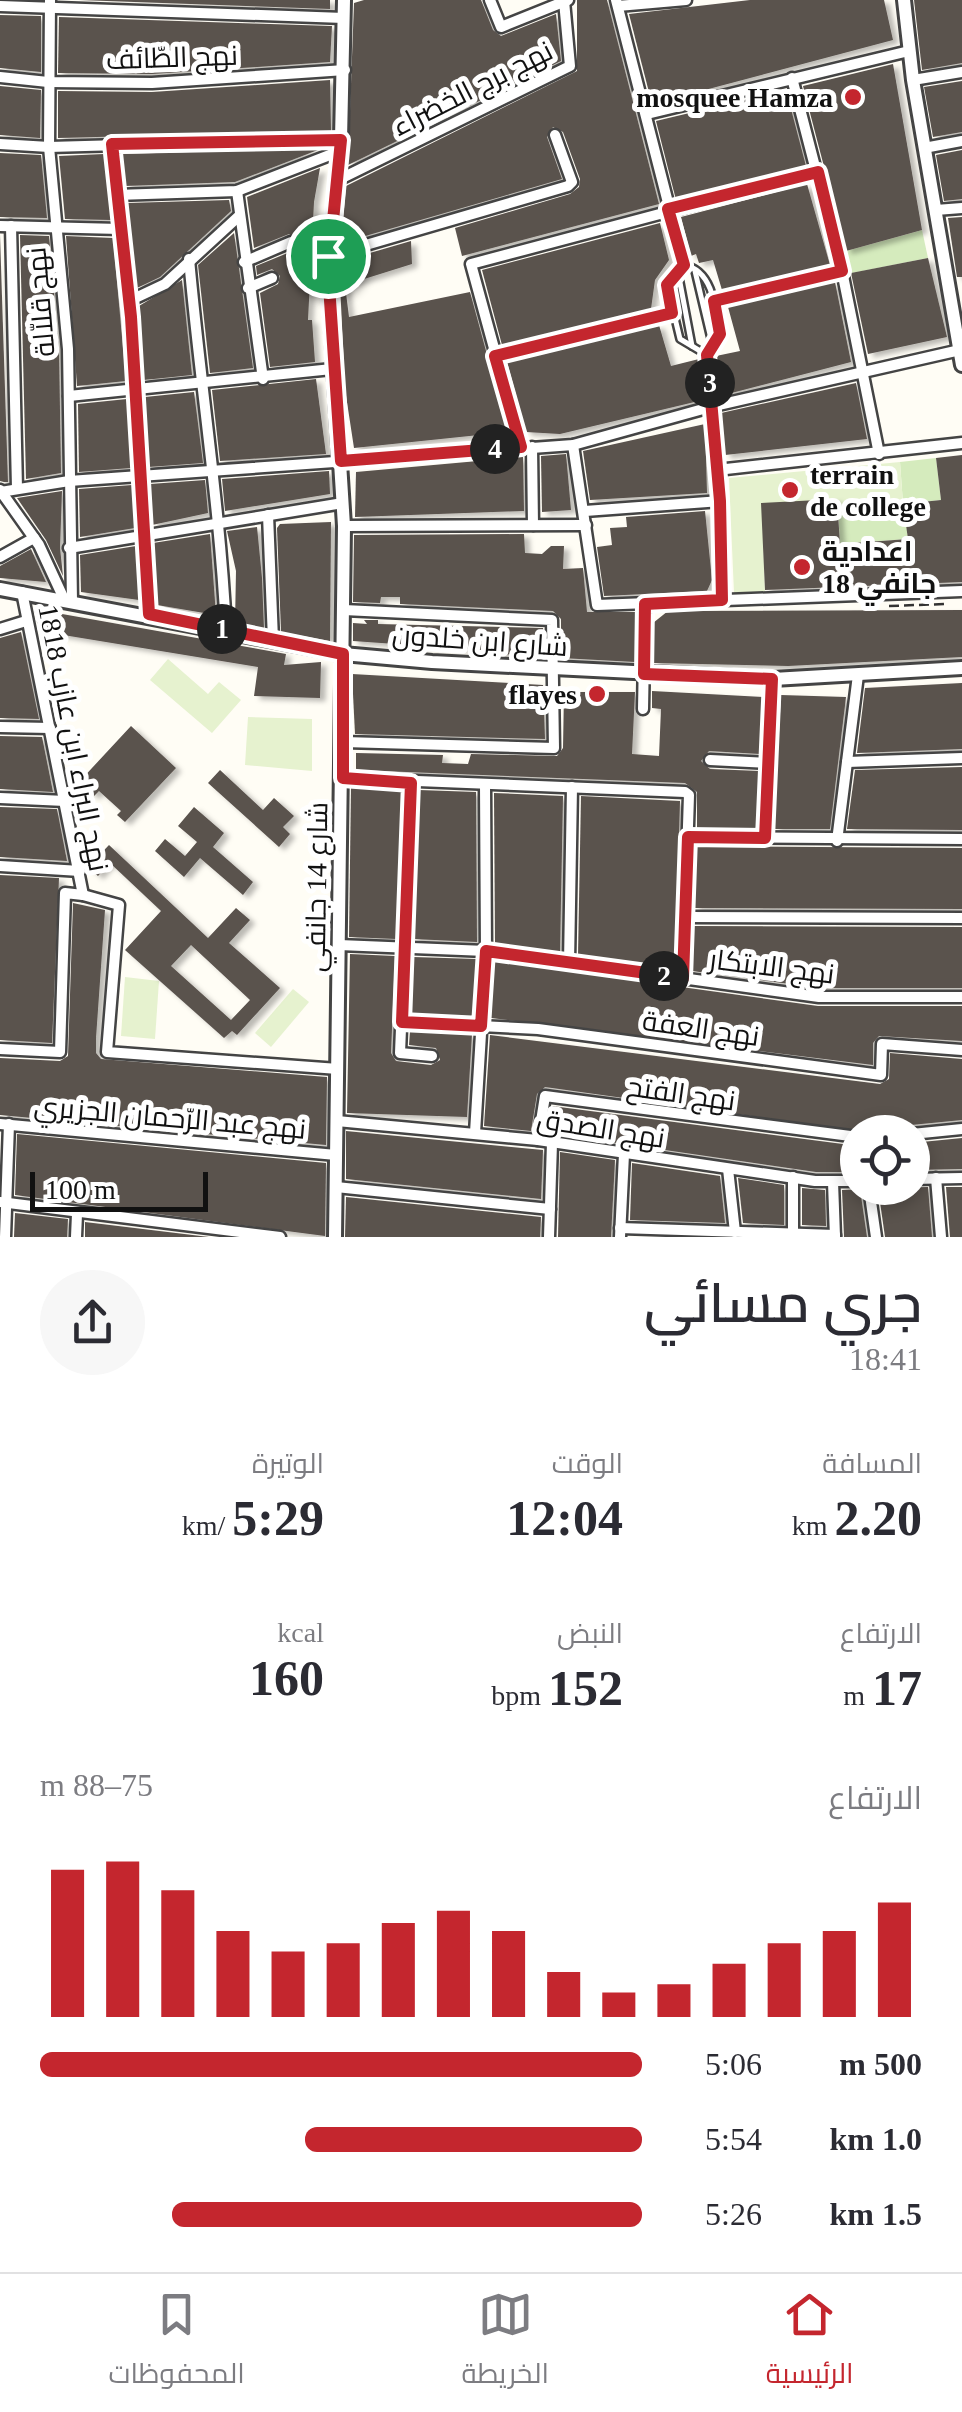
<!DOCTYPE html>
<html lang="ar">
<head>
<meta charset="utf-8">
<style>
	body { margin:0; font-family:"Times New Roman",Cairo,serif; background:#f7f7f7; color:#2b2b33; direction:rtl; height:100vh; display:flex; flex-direction:column; font-size:38px; white-space:nowrap }
	* { box-sizing:border-box; margin:0 }
	p { font-size:32px; color:#7c7c81 }
	.icon { flex:none; width:55px; height:55px; fill:none; stroke:currentColor; stroke-width:2; stroke-linecap:round; stroke-linejoin:round }
	.map { position:relative; height:1237px; overflow:hidden; direction:ltr }
	.panel { display:flex; flex-direction:column; background:#fff; flex:1 }
	.panel>* { flex:none }
	.buttons { position:absolute; left:840px; top:1115px; display:grid; gap:20px }
	.buttons a { display:grid; place-items:center; width:90px; height:90px; border-radius:50%; background:#fff; box-shadow:0 5px 15px #0003; font-size:50px }
	.scale { position:absolute; left:30px; bottom:25px; width:178px; box-sizing:border-box; padding-left:10px; border:5px solid #111; border-top:0; font-size:28px; line-height:35px; white-space:nowrap; color:#111; -webkit-text-stroke:8px #fff; paint-order:stroke }
	.pin { position:absolute; display:grid; place-items:center; width:85px; height:85px; color:#fff; margin:-42px; border:5px solid #fff; border-radius:50%; box-shadow:0 2px 10px #0007 }
	.km { position:absolute; width:50px; height:50px; margin:-25px; border-radius:50%; background:#222; color:#fff; font-size:28px; line-height:50px; text-align:center }
	.round { display:grid; place-items:center; flex:none; width:105px; height:105px; border-radius:52px; background:#f7f7f7 }
	.headline { display:flex; align-items:center; justify-content:space-between; height:170px; padding:0 40px }
	h1 { font-size:55px; font-weight:600; line-height:75px }
	.metrics { display:grid; grid-template-columns:repeat(3,1fr); gap:15px; height:170px; padding:10px 40px }
	.metrics div { display:grid; align-content:center }
	.metrics b { font-size:50px; font-weight:600 }
	.metrics small { font-size:28px; font-weight:400 }
	.metrics p { font-size:28px }
	.chart { height:280px; padding:20px 40px }
	.chart p { display:flex; justify-content:space-between }
	.chart svg { width:100%; height:180px; margin-top:10px; stroke:#c4262e; stroke-width:6 }
	ul { padding:0 40px; list-style:none; font-size:32px }
	li { display:grid; grid-template-columns:160px 120px 1fr; align-items:center; height:75px }
	li i { height:25px; border-radius:12px; background:#c4262e }
	.tabs { display:flex; justify-content:space-around; align-items:center; height:140px; border-top:2px solid #e1e1e2; background:#fff; font-size:28px; color:#7c7c81 }
	.tabs a { display:grid; justify-items:center; gap:5px }
	.tabs .selected { color:#c4262e }
	.map>svg:first-child { display:block }
</style>
</head>
<body>
<div class="map">
<svg width="962" height="1237" viewBox="0 0 962 1237">
	<defs>
		<filter id="shadow"><feDropShadow dx="5.5" dy="3.5" stdDeviation="2.5" flood-color="#0004"/></filter>
	</defs>
	<rect width="100%" height="100%" fill="#fffdf5"/>
	<!-- green -->
	<g fill="#d5ebbd">
		<polygon points="922,230 928,258 847,274 842,252"/>
		<polygon points="936,458 941,500 904,504 908,539 840,544 838,508 903,504 900,462"/>
	</g>
	<!-- pitch -->
	<g fill="#e6f2cf">
		<polygon points="900,462 903,504 838,508 762,503 765,593 734,593 729,478"/>
		<polygon points="168,659 208,694 219,682 241,700 212,733 150,680"/>
		<polygon points="248,717 312,719 312,771 245,765"/>
		<polygon points="125,977 159,981 155,1039 121,1036"/>
		<polygon points="293,989 309,1002 271,1047 255,1033"/>
	</g>
	<!-- building -->
	<g fill="#5a524d" fill-rule="evenodd" filter="url(#shadow)">
		<polygon points="79,0 330,0 330,9"/>
		<polygon points="364,0 481,0 493,30 501,36 556,14 561,61 348,165 354,3"/>
		<polygon points="577,0 607,0 659,204 462,256 455,228 570,194 579,187 580,179 563,132 553,127 547,137 562,179 341,243 346,186 577,71"/>
		<polygon points="750,0 884,0 893,40 652,104 629,14"/>
		<polygon points="914,0 962,0 962,63 922,70"/>
		<polygon points="0,15 41,16 41,72 0,68"/>
		<polygon points="59,17 332,26 330,62 152,74 58,73"/>
		<polygon points="893,64 922,230 846,251 803,86"/>
		<polygon points="330,80 331,131 58,138 58,91 152,92"/>
		<polygon points="962,81 962,132 933,137 924,87"/>
		<polygon points="0,86 41,90 40,138 0,135"/>
		<polygon points="786,90 806,166 676,200 656,121"/>
		<polygon points="323,148 235,182 125,186 122,154"/>
		<polygon points="962,150 962,199 944,201 936,155"/>
		<polygon points="0,153 41,155 47,218 0,217"/>
		<polygon points="104,154 111,220 65,219 59,156"/>
		<polygon points="320,168 314,202 308,320 312,320 315,362 270,367 260,293 278,284 280,276 272,269 257,275 256,266 295,250 299,240 289,234 254,248 247,197"/>
		<polygon points="807,184 830,265 722,290 713,260 699,263 696,254 691,256 681,217"/>
		<polygon points="229,200 231,211 160,277 137,288 127,203"/>
		<polygon points="962,217 962,277 957,277 948,218"/>
		<polygon points="660,223 669,260 655,280 651,309 502,345 482,270"/>
		<polygon points="234,233 253,368 210,373 198,265"/>
		<polygon points="0,235 8,482 4,482 0,481"/>
		<polygon points="20,235 49,236 59,349 61,473 26,479"/>
		<polygon points="66,236 113,238 126,381 77,386"/>
		<polygon points="411,241 412,264 345,285 349,317 470,292 508,432 354,448 345,389 339,262"/>
		<polygon points="928,258 947,337 868,354 851,273"/>
		<polygon points="182,280 192,375 144,380 139,306"/>
		<polygon points="835,282 851,362 720,396 716,356 740,351 728,307"/>
		<polygon points="659,325 671,366 699,359 703,400 560,434 526,432 507,362"/>
		<polygon points="316,379 326,454 220,461 212,390"/>
		<polygon points="856,383 867,439 725,455 721,413"/>
		<polygon points="194,392 203,463 149,467 145,397"/>
		<polygon points="127,399 131,468 79,472 78,404"/>
		<polygon points="705,424 707,493 590,500 583,451"/>
		<polygon points="566,454 571,510 542,512 541,456"/>
		<polygon points="962,455 962,582 765,590 761,503 837,499 840,544 908,539 903,504 941,500 936,458"/>
		<polygon points="523,457 524,511 355,517 356,472"/>
		<polygon points="329,471 330,494 225,511 222,479"/>
		<polygon points="205,480 208,513 152,525 150,484"/>
		<polygon points="132,485 135,528 80,537 79,489"/>
		<polygon points="62,491 60,548 63,576 46,540 17,498"/>
		<polygon points="705,511 712,580 707,591 604,596 597,547 612,545 610,528 627,527 626,517"/>
		<polygon points="331,522 330,641 281,632 277,528 280,524"/>
		<polygon points="257,527 262,578 264,629 235,623 236,571 227,531"/>
		<polygon points="210,534 216,615 157,605 153,543"/>
		<polygon points="524,534 525,553 542,554 551,546 564,546 563,569 583,568 587,612 636,612 635,662 561,658 561,619 553,611 400,604 400,597 381,597 380,603 353,602 354,535"/>
		<polygon points="136,546 139,600 81,592 80,555"/>
		<polygon points="31,549 46,582 0,578 0,566"/>
		<polygon points="34,609 286,654 284,665 321,662 320,698 254,696 258,667 39,631"/>
		<polygon points="962,610 962,657 788,666 653,663 653,623 668,611"/>
		<polygon points="364,620 378,620 378,624 543,628 544,653 494,655 494,651 353,641 353,623 367,624"/>
		<polygon points="21,632 39,719 0,718 0,638"/>
		<polygon points="352,674 543,685 545,739 355,734"/>
		<polygon points="962,683 962,749 857,753 865,688"/>
		<polygon points="652,691 763,697 760,754 709,751 701,761 710,769 760,771 757,829 697,828 697,792 685,783 356,770 356,753 443,755 442,763 468,764 471,754 557,756 563,748 564,692 635,692 632,754 659,756 661,709 652,708"/>
		<polygon points="781,695 846,697 830,829 774,829"/>
		<polygon points="131,726 176,768 125,822 117,815 121,811 99,791 94,796 79,782"/>
		<polygon points="0,736 42,737 53,792 0,789"/>
		<polygon points="962,767 962,830 847,829 855,770"/>
		<polygon points="220,770 263,810 274,798 294,816 283,827 290,834 279,847 208,783"/>
		<polygon points="351,787 402,789 396,939 349,937"/>
		<polygon points="419,790 476,792 477,942 413,939"/>
		<polygon points="494,793 563,796 560,952 495,943"/>
		<polygon points="581,796 680,801 675,968 578,955"/>
		<polygon points="0,807 57,809 67,861 0,857"/>
		<polygon points="194,807 224,833 213,847 253,882 243,895 200,858 184,877 155,851 165,839 185,856 197,842 178,826"/>
		<path d="M109,845L208,938L236,908L250,920L229,943L280,988L237,1035L232,1031L224,1038L125,950L161,911L110,863L98,876L88,867ZM191,945L250,1000L231,1020L171,966Z"/>
		<polygon points="696,846 962,848 962,909 694,908"/>
		<polygon points="0,875 59,878 52,1043 0,1040"/>
		<polygon points="73,903 105,910 96,1038 96,1053 101,1059 327,1077 326,1145 0,1115 0,1058 60,1061 68,1056"/>
		<polygon points="694,926 962,927 962,988 820,988 692,971"/>
		<polygon points="350,954 395,956 391,1053 396,1061 431,1065 440,1060 436,1048 409,1045 410,1031 472,1034 467,1117 347,1113"/>
		<polygon points="413,957 477,959 473,1017 410,1014"/>
		<polygon points="494,961 818,1006 962,1006 962,1041 879,1036 873,1043 873,1065 491,1018"/>
		<polygon points="490,1035 880,1084 889,1079 890,1053 962,1059 962,1120 911,1125 904,1132 865,1132 545,1087 537,1094 531,1131 484,1126"/>
		<polygon points="552,1106 858,1146 858,1172 816,1172 548,1133"/>
		<polygon points="346,1131 543,1150 541,1199 346,1179"/>
		<polygon points="17,1134 326,1163 325,1236 15,1195"/>
		<polygon points="962,1138 962,1169 912,1170 912,1143"/>
		<polygon points="560,1152 615,1160 611,1237 558,1237"/>
		<polygon points="632,1163 720,1176 725,1223 630,1220"/>
		<polygon points="738,1178 784,1185 784,1225 743,1223"/>
		<polygon points="928,1187 932,1237 885,1237 878,1188"/>
		<polygon points="946,1187 962,1187 962,1237 950,1237"/>
		<polygon points="802,1188 825,1190 826,1226 802,1225"/>
		<polygon points="860,1189 867,1237 844,1237 842,1190"/>
		<polygon points="346,1197 541,1217 540,1237 345,1237"/>
		<polygon points="15,1213 68,1219 67,1237 14,1237"/>
		<polygon points="85,1222 209,1237 85,1237"/>
	</g>
	<g fill="none" stroke-linecap="round" stroke-linejoin="round">
		<defs>
			<g id="service">
				<path d="M684,265C713,270 716,309 720,334L707,355L680,339L667,285Z"/>
				<polyline points="695,271 712,343"/>
				<polyline points="678,272 692,346"/>
			</g>
			<g id="minor">
				<polyline points="50,0 49,147 68,349 72,601"/>
				<polyline points="490,0 501,27 568,0"/>
				<polyline points="616,0 684,265"/>
				<polyline points="0,6 344,18"/>
				<polyline points="618,6 686,0"/>
				<polyline points="0,77 48,82 152,83 345,70"/>
				<polyline points="792,78 842,271 879,454"/>
				<polyline points="913,80 962,72"/>
				<polyline points="647,114 909,51"/>
				<polyline points="0,144 49,147 341,139"/>
				<polyline points="112,145 131,317 149,614"/>
				<polyline points="924,148 962,141"/>
				<polyline points="336,181 570,66 564,1"/>
				<polyline points="237,191 263,379"/>
				<polyline points="116,195 237,191 340,151"/>
				<polyline points="936,210 962,208"/>
				<polyline points="0,226 120,229"/>
				<polyline points="11,226 17,488"/>
				<polyline points="328,256 568,186 572,182 555,135"/>
				<path d="M189,259C200,383 220,506 226,630"/>
				<polyline points="244,262 291,242"/>
				<polyline points="248,288 272,278"/>
				<polyline points="129,301 165,284 239,216"/>
				<polyline points="714,301 842,271"/>
				<polyline points="707,355 721,501 723,599"/>
				<polyline points="495,356 672,313"/>
				<polyline points="69,396 332,369"/>
				<polyline points="573,445 597,605 962,591"/>
				<polyline points="521,447 471,264 818,172"/>
				<polyline points="532,447 533,525"/>
				<polyline points="717,470 962,443"/>
				<polyline points="0,490 39,545 64,599"/>
				<polyline points="0,492 69,481 573,445 714,406 960,350"/>
				<polyline points="585,511 721,501"/>
				<polyline points="268,515 273,640"/>
				<polyline points="344,526 586,525"/>
				<polyline points="69,548 343,503"/>
				<polyline points="0,557 34,538"/>
				<polyline points="0,629 26,621"/>
				<polyline points="643,709 645,603"/>
				<polyline points="0,727 50,728"/>
				<polyline points="344,742 554,748 552,620 344,610"/>
				<polyline points="710,760 768,763"/>
				<polyline points="847,762 962,758"/>
				<polyline points="343,778 685,792 689,795 683,979"/>
				<polyline points="411,783 400,1053 432,1056"/>
				<polyline points="0,798 65,801"/>
				<polyline points="688,837 962,839"/>
				<polyline points="765,838 773,679"/>
				<polyline points="837,841 858,675"/>
				<polyline points="0,866 80,871"/>
				<polyline points="83,895 119,905 107,1052 338,1069"/>
				<polyline points="686,917 962,918"/>
				<polyline points="339,945 486,951 819,997 962,997"/>
				<polyline points="569,963 572,787"/>
				<polyline points="402,1022 538,1029 881,1075 882,1044 962,1050"/>
				<polyline points="0,1049 60,1052 65,893 83,895 22,592"/>
				<polyline points="337,1121 538,1140 815,1181 858,1181"/>
				<polyline points="0,1124 336,1155"/>
				<polyline points="475,1133 486,951 485,785"/>
				<polyline points="912,1134 962,1129"/>
				<polyline points="538,1140 545,1096 858,1137"/>
				<polyline points="728,1169 735,1232"/>
				<polyline points="793,1177 793,1233"/>
				<polyline points="936,1178 941,1237"/>
				<polyline points="912,1179 962,1178"/>
				<polyline points="833,1182 835,1237"/>
				<polyline points="336,1187 550,1209"/>
				<polyline points="869,1188 876,1237"/>
				<polyline points="0,1202 280,1237"/>
				<polyline points="620,1228 835,1235"/>
				<polyline points="5,1237 9,1124"/>
				<polyline points="76,1237 77,1214"/>
				<polyline points="549,1237 552,1143"/>
				<polyline points="620,1237 624,1154"/>
			</g>
			<g id="tertiary">
				<polyline points="904,0 913,80 962,365"/>
				<polyline points="0,589 343,654 432,662 773,679 962,668"/>
				<polyline points="335,1237 344,526 328,271 341,139 344,0"/>
			</g>
		</defs>
		<!-- service casing -->
		<use href="#service" stroke="#444" stroke-width="10"/>
		<!-- minor casing -->
		<use href="#minor" stroke="#444" stroke-width="15"/>
		<!-- tertiary casing -->
		<use href="#tertiary" stroke="#444" stroke-width="18"/>
		<!-- path -->
		<polyline stroke="#333" stroke-width="2.5" stroke-dasharray="10 5" stroke-linecap="butt" points="889,606 946,604"/>
		<!-- service -->
		<use href="#service" stroke="#fff" stroke-width="5"/>
		<!-- minor -->
		<use href="#minor" stroke="#fff" stroke-width="10"/>
		<!-- tertiary -->
		<use href="#tertiary" stroke="#fff" stroke-width="12"/>
	</g>
	<g fill="none" stroke-linecap="round" stroke-linejoin="round">
		<defs>
			<polygon id="route" points="341,140 328,271 341,461 521,447 495,356 672,313 667,285 684,265 668,209 818,172 842,271 714,301 720,334 707,355 720,501 722,600 645,604 644,674 772,679 765,838 688,837 683,978 486,951 481,1026 402,1022 411,783 343,778 343,654 149,614 131,317 112,144"/>
		</defs>
		<!-- route casing -->
		<use href="#route" stroke="#fff" stroke-width="20"/>
		<!-- route -->
		<use href="#route" stroke="#c4262e" stroke-width="12"/>
	</g>
	<!-- markers -->
	<g fill="#c4262e" stroke="#fff" stroke-width="4">
		<circle cx="853" cy="97" r="10"/>
		<circle cx="790" cy="490" r="10"/>
		<circle cx="802" cy="567" r="10"/>
		<circle cx="597" cy="694" r="10"/>
	</g>
	<g text-anchor="middle" stroke-width="10" stroke-linejoin="round" paint-order="stroke">
		<!-- street labels -->
		<g font-size="28" fill="#111" stroke="#fff">
			<text transform="translate(172 57) rotate(-2)" y="10">نهج الطّائف</text>
			<text transform="translate(472 88) rotate(-27)" y="10">نهج برج الخضراء</text>
			<text transform="translate(40 302) rotate(-95)" y="10">نهج قلاّلة</text>
			<text transform="translate(480 640) rotate(4)" y="10">شارع ابن خلدون</text>
			<text transform="translate(74 738) rotate(79)" y="10">نهج البراء ابن عازب 1818</text>
			<text transform="translate(316 887) rotate(-89)" y="10">شارع 14 جانفي</text>
			<text transform="translate(772 966) rotate(7)" y="10">نهج الابتكار</text>
			<text transform="translate(701 1028) rotate(8)" y="10">نهج العفة</text>
			<text transform="translate(681 1093) rotate(8)" y="10">نهج الفتح</text>
			<text transform="translate(170 1117) rotate(5)" y="10">نهج عبد الرّحمان الجزيري</text>
			<text transform="translate(601 1128) rotate(9)" y="10">نهج الصدق</text>
		</g>
		<!-- poi labels -->
		<g font-size="28" font-weight="bold" fill="#111" stroke="#fff" text-anchor="end">
			<text x="833" y="107">mosquee Hamza</text>
			<text x="810" y="484" text-anchor="start">terrain<tspan x="810" dy="32">de college</tspan></text>
			<text x="822" y="561" text-anchor="start">اعدادية<tspan x="822" dy="32">18 جانفي</tspan></text>
			<text x="577" y="704">flayes</text>
		</g>
	</g>
</svg>
<div class="buttons">
<a><svg class="icon" aria-label="locate" viewBox="0 0 24 24"><circle cx="12" cy="12" r="6"/><path d="M12 2v4M12 18v4M2 12h4M18 12h4"/></svg></a>
</div>
<div class="scale">100 m</div>
<div class="pin" style="left:328px;top:256px;background:#1e9e55"><svg class="icon" aria-label="arrive" viewBox="0 0 24 24"><path d="M6 21V4h12l-3 4 3 4H6"/></svg></div>
<b class="km" style="left:222px;top:629px">1</b>
<b class="km" style="left:664px;top:976px">2</b>
<b class="km" style="left:710px;top:383px">3</b>
<b class="km" style="left:495px;top:449px">4</b>
</div>
<section class="panel">
<div class="headline"><div><h1>جري مسائي</h1><p>18:41</p></div><a class="round"><svg class="icon" aria-label="share" viewBox="0 0 24 24"><path d="M12 15V3M7 8l5-5 5 5M5 13v7h14v-7"/></svg></a></div>
<div class="metrics">
<div><p>المسافة</p><b>2.20<small> km</small></b></div>
<div><p>الوقت</p><b>12:04</b></div>
<div><p>الوتيرة</p><b>5:29<small> /km</small></b></div>
</div>
<div class="metrics">
<div><p>الارتفاع</p><b>17<small> m</small></b></div>
<div><p>النبض</p><b>152<small> bpm</small></b></div>
<div><p>kcal</p><b>160</b></div>
</div>
<div class="chart"><p><span>الارتفاع</span>75–88 m</p>
<svg viewBox="0 0 160 44" preserveAspectRatio="none"><path d="M5 44V8M15 44V6M25 44V13M35 44V23M45 44V28M55 44V26M65 44V21M75 44V18M85 44V23M95 44V33M105 44V38M115 44V36M125 44V31M135 44V26M145 44V23M155 44V16"/></svg>
</div>
<ul>
<li><b>500 m</b>5:06<i style="width:100%"></i></li>
<li><b>1.0 km</b>5:54<i style="width:56%"></i></li>
<li><b>1.5 km</b>5:26<i style="width:78%"></i></li>
</ul>
</section>
<nav class="tabs">
<a class="selected"><svg class="icon" aria-label="home" viewBox="0 0 24 24"><path d="M3 11l9-7 9 7M6 9v11h12V9"/></svg>الرئيسية</a>
<a><svg class="icon" aria-label="map" viewBox="0 0 24 24"><path d="M3 6l6-2 6 2 6-2v14l-6 2-6-2-6 2zM9 4v14M15 6v14"/></svg>الخريطة</a>
<a><svg class="icon" aria-label="saved" viewBox="0 0 24 24"><path d="M7 4h10v16l-5-4-5 4z"/></svg>المحفوظات</a>
</nav>
</body>
</html>
